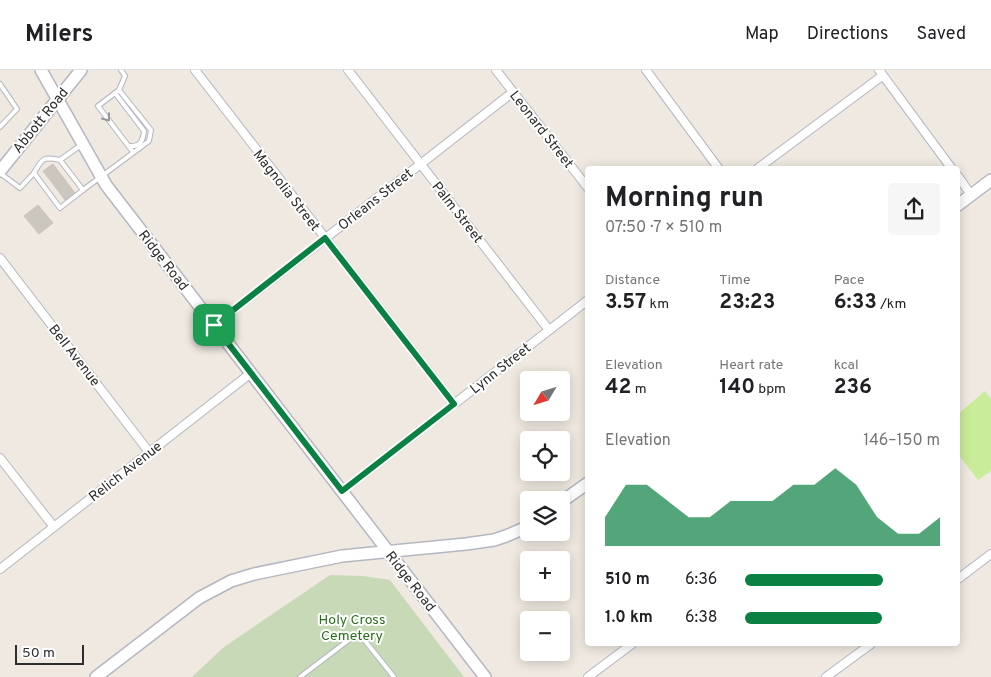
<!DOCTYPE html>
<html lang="en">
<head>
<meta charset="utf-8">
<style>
	body { margin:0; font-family:Overpass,sans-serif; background:#f6f6f6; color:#202124; height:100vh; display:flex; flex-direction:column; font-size:19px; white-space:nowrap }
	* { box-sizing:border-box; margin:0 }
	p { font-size:16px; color:#757577 }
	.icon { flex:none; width:28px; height:28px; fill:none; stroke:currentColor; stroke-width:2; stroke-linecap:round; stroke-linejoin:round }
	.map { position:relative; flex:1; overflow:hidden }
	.sheet { position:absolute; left:585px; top:96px; width:375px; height:480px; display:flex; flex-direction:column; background:#fff; border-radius:5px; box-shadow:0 2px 12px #0003 }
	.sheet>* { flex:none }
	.needle { width:32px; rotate:232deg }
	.controls { position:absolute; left:520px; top:301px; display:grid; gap:10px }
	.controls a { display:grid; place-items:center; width:50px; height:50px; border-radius:5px; background:#fff; box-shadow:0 2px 12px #0003; font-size:25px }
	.scale { position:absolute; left:15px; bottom:12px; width:69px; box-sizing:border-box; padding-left:5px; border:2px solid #2e2e2e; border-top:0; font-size:14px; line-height:18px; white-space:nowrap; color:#2e2e2e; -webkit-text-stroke:4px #fff; paint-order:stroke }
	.pin { position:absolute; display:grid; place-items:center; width:42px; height:42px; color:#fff; margin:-21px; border-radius:10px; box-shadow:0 2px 8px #0006 }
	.round { display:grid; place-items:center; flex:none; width:52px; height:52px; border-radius:5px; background:#f6f6f6 }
	.overview { display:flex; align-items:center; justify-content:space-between; height:85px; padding:0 20px }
	h1 { font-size:28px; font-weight:700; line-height:38px }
	.metrics { display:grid; grid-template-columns:repeat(3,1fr); gap:8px; height:85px; padding:5px 20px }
	.metrics div { display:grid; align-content:center }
	.metrics b { font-size:21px; font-weight:700 }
	.metrics small { font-size:14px; font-weight:400 }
	.metrics p { font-size:14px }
	.chart { height:140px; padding:10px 20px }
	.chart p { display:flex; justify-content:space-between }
	.chart svg { width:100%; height:90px; margin-top:5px; fill:#0b8043; opacity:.7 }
	ul { padding:0 20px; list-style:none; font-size:16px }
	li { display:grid; grid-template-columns:80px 60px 1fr; align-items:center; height:38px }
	li i { height:12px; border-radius:6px; background:#0b8043 }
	header { display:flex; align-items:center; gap:30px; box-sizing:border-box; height:70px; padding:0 25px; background:#fff; border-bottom:1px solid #e0e0e0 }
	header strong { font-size:24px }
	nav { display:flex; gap:28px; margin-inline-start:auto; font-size:18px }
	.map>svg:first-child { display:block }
</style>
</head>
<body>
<header>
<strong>Milers</strong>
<nav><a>Map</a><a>Directions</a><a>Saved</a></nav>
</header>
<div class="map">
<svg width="991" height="607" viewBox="0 0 991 607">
	<rect width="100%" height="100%" fill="#efe9e1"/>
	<!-- cemetery -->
	<polygon fill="#c8d9b8" points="330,505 363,506 390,510 464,607 192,607 224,577"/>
	<!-- pitch -->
	<polygon fill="#c9ec9a" points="985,321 991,329 991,401 978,410 958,384 958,344"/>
	<!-- building -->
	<g fill="#cbc7bf" stroke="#cbc5ba">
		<polygon points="53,94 75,123 65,130 43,101"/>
		<polygon points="38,135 53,153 39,164 24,146"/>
	</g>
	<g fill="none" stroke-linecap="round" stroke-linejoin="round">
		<defs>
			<g id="lane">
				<polyline points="121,0 125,6 119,20 98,36 133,82"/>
				<polyline points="0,14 17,39 0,57"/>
				<path d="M115,23L144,61C143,71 140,77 129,76"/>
				<polyline points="81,75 60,90 83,120 149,71 151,60 119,20"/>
				<path d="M60,90C43,86 42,89 34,103L60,138L83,120"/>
				<polyline points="0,103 20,118 34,103"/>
				<polyline points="300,607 350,569 362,567 394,607"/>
			</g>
			<g id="street">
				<polyline points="195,0 454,334"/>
				<polyline points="348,0 549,260"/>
				<polyline points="496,0 588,118"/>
				<polyline points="646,0 719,99"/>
				<polyline points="879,0 952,99"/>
				<polyline points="757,99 882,6"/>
				<polyline points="958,106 971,125"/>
				<polyline points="0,188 149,382"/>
				<polyline points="214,255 513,22"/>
				<polyline points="0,388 54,457"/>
				<polyline points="342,421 588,230"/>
				<polyline points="0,499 251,303"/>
				<polyline points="958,509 991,484"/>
				<polyline points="588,607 632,574"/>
				<polyline points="826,607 871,574"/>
			</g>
			<g id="secondary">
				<polyline points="41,0 106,115 485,607"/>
				<polyline points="0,101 81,0"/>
				<polyline points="958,135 991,110"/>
				<polyline points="561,432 588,413"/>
				<polyline points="96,607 199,528 231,511 254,504 342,486 466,474 494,470 506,466 529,456"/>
			</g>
		</defs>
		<!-- lane casing -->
		<use href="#lane" stroke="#b4b7c1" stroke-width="6"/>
		<!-- street casing -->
		<use href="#street" stroke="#b4b7c1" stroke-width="10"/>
		<!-- secondary casing -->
		<use href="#secondary" stroke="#b4b7c1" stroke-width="14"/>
		<!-- lane -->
		<use href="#lane" stroke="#fff" stroke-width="4"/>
		<!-- street -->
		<use href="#street" stroke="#fff" stroke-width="8"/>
		<!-- secondary -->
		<use href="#secondary" stroke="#fff" stroke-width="11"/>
	</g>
	<!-- one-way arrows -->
	<defs><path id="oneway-chevron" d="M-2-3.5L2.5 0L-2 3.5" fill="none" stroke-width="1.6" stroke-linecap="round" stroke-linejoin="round" transform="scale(1.25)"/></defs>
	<use stroke="#969696" href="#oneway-chevron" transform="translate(107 48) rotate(53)"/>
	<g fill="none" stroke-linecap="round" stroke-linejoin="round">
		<defs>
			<polygon id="route" points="325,168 454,334 342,421 214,255"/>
		</defs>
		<!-- route casing -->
		<use href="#route" stroke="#fff" stroke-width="10"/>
		<!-- route -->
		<use href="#route" stroke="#0b8043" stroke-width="6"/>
	</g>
	<g text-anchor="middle" stroke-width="4" stroke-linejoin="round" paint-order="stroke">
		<!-- street labels -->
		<g font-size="14" fill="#2e2e2e" stroke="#fff">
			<text transform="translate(40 50) rotate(-51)" y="5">Abbott Road</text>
			<text transform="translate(542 59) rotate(52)" y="5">Leonard Street</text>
			<text transform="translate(287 120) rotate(52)" y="5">Magnolia Street</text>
			<text transform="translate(375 129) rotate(-38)" y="5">Orleans Street</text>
			<text transform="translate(458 142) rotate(52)" y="5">Palm Street</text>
			<text transform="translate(164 190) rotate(52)" y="5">Ridge Road</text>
			<text transform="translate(75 285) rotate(52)" y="5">Bell Avenue</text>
			<text transform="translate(500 298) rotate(-38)" y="5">Lynn Street</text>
			<text transform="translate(125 401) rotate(-38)" y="5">Relich Avenue</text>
			<text transform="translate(411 511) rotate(52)" y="5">Ridge Road</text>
		</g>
		<!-- park labels -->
		<g font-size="14" fill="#2c6e1b" stroke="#fff">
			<text x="352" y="554">Holy Cross<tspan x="352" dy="16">Cemetery</tspan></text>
		</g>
	</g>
</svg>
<div class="controls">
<a><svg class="needle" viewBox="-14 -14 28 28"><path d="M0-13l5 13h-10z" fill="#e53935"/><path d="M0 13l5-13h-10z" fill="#757577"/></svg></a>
<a><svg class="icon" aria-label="locate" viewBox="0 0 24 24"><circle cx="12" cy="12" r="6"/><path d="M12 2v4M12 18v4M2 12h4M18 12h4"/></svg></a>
<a><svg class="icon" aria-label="layers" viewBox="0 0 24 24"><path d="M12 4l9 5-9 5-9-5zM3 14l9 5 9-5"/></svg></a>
<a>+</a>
<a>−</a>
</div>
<div class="scale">50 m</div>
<div class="pin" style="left:214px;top:255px;background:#1e9e55"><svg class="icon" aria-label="arrive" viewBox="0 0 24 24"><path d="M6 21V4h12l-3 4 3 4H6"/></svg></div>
<section class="sheet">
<div class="overview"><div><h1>Morning run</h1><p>07:50 · 7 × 510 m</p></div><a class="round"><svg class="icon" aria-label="share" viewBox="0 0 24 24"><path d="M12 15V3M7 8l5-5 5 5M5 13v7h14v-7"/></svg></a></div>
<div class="metrics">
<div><p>Distance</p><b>3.57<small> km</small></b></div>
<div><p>Time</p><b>23:23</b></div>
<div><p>Pace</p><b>6:33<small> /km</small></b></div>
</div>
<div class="metrics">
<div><p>Elevation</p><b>42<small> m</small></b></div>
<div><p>Heart rate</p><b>140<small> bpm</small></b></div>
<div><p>kcal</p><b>236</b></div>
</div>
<div class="chart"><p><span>Elevation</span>146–150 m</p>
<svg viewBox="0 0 160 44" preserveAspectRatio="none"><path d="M0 44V30L10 14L20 14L30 22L40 30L50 30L60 22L70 22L80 22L90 14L100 14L110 6L120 14L130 30L140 38L150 38L160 30V44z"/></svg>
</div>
<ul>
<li><b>510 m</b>6:36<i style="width:71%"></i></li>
<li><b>1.0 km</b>6:38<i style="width:70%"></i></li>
</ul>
</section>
</div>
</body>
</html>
